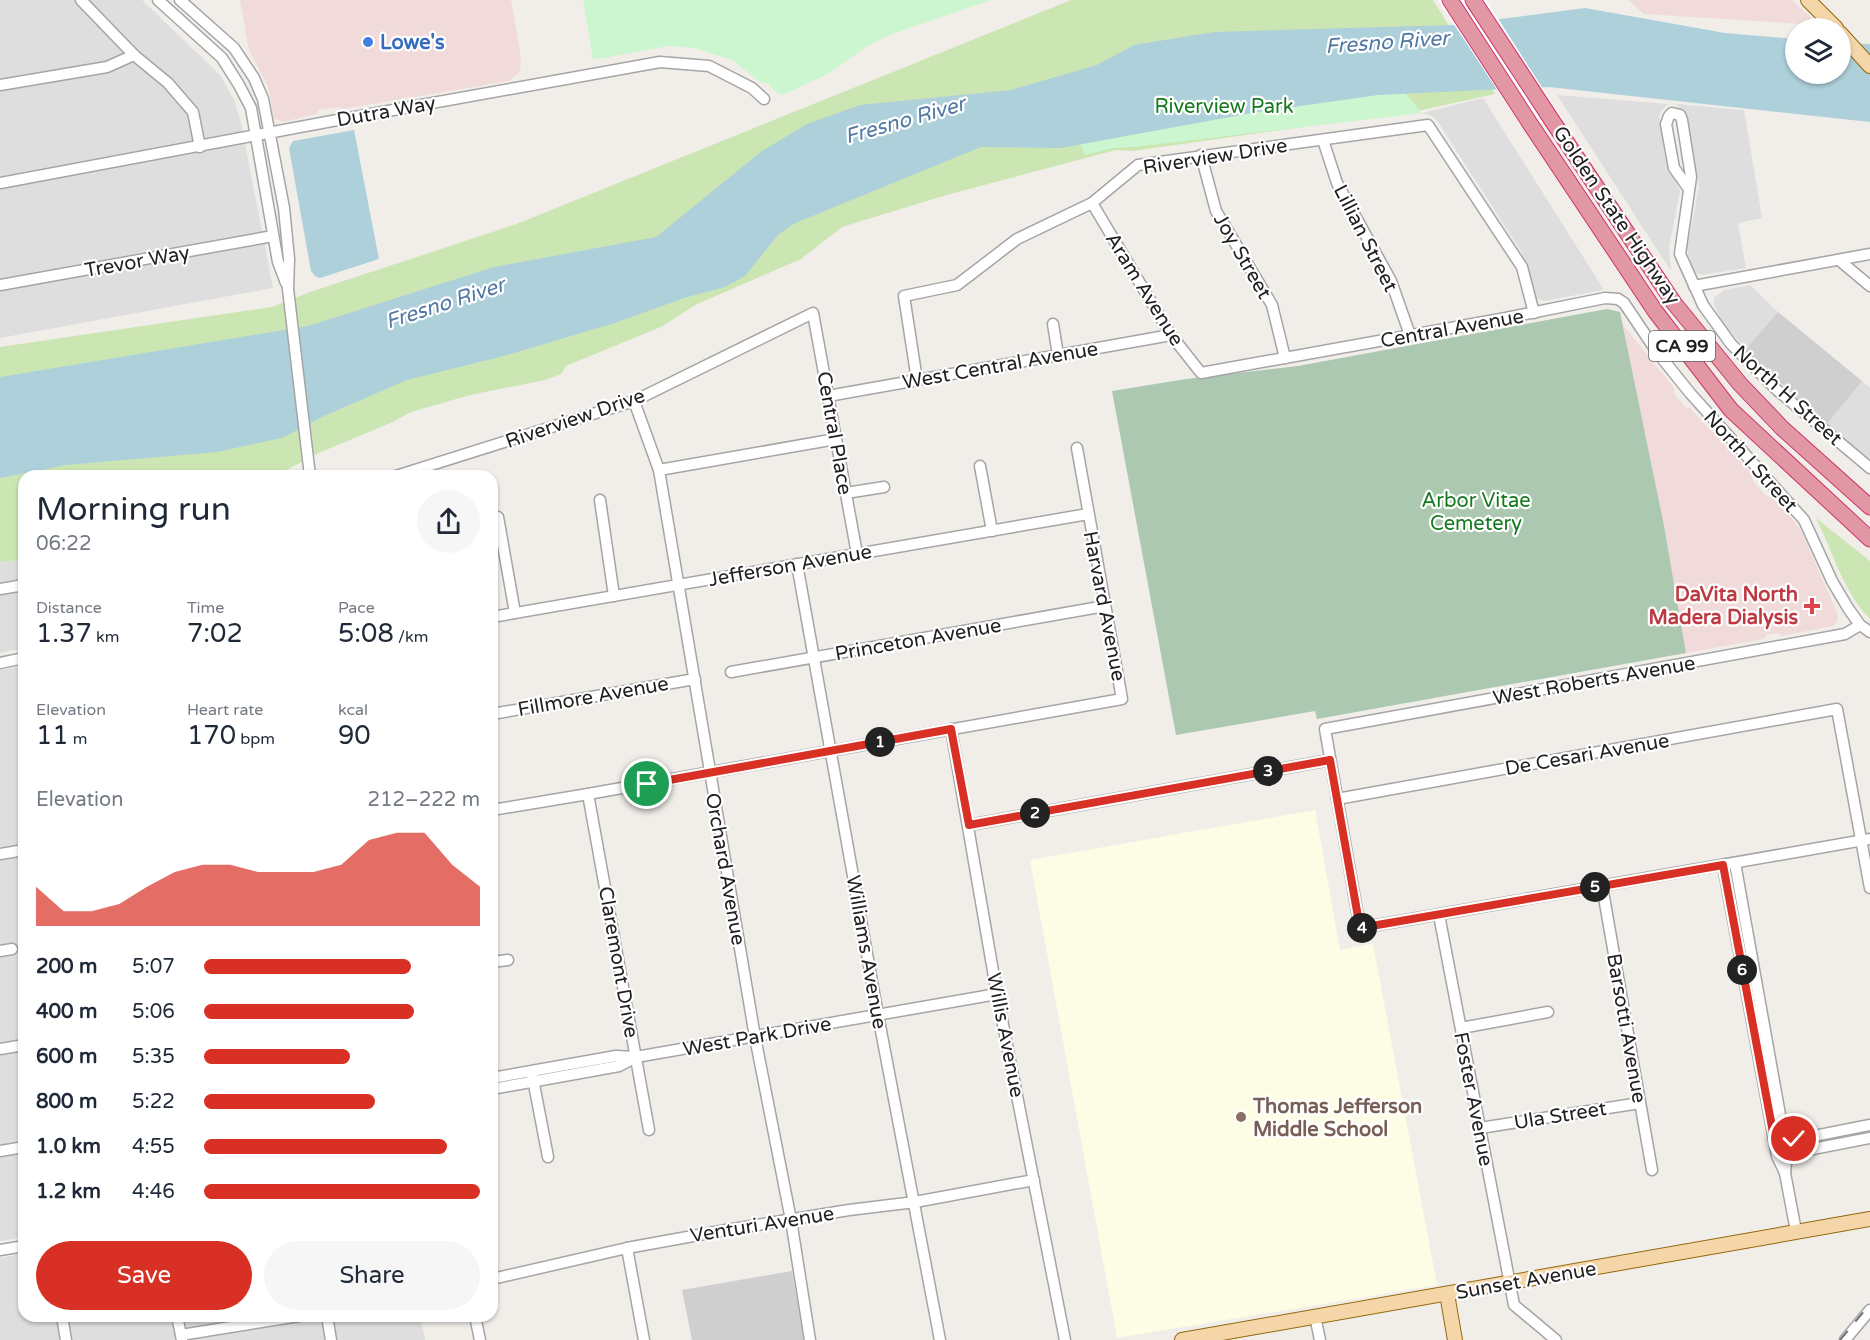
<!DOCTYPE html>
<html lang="en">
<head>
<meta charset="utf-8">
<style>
	body { margin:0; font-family:"Varela Round",sans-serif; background:#f6f6f7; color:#1f2937; height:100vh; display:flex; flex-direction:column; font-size:22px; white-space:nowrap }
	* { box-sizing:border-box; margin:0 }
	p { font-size:20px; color:#747a83 }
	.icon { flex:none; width:33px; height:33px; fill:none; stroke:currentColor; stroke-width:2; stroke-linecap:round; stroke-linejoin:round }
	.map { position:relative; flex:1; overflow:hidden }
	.sheet { position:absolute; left:18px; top:470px; width:480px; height:852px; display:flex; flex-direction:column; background:#fff; border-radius:18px; box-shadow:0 2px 4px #0004 }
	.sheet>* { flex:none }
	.tools { position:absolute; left:1785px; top:18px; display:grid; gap:12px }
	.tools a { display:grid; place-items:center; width:66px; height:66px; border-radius:50%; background:#fff; box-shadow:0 2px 4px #0004; font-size:30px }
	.pin { position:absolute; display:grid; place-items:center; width:51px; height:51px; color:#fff; margin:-26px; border:3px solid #fff; border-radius:50%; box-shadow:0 2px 6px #0007 }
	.km { position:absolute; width:30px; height:30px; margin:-15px; border-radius:50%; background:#222; color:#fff; font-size:16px; line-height:30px; text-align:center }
	.round { display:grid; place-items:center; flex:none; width:63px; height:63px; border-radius:32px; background:#f6f6f7 }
	.head { display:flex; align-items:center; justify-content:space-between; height:102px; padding:0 18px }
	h1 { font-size:33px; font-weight:600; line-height:45px }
	.metrics { display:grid; grid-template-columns:repeat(3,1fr); gap:9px; height:102px; padding:6px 18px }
	.metrics div { display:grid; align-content:center }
	.metrics b { font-size:26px; font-weight:600 }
	.metrics small { font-size:16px; font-weight:400 }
	.metrics p { font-size:16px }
	.chart { height:168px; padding:12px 18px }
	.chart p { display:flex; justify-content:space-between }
	.chart svg { width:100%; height:108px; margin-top:6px; fill:#d93025; opacity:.7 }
	.action { display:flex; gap:12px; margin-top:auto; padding:12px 18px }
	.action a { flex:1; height:69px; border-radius:36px; background:#d93025; color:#fff; font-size:24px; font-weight:600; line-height:69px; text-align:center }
	.action a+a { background:#f6f6f7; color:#1f2937 }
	ul { padding:0 18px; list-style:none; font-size:20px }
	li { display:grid; grid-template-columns:96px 72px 1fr; align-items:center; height:45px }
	li i { height:15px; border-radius:8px; background:#d93025 }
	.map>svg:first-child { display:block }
</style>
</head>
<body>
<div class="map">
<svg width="1870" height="1340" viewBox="0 0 1870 1340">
	<rect width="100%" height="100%" fill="#f1eee9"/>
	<!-- residential -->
	<g fill="#dfdede">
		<polygon points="0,0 142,0 220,75 234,100 241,123 273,288 0,338"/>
		<polygon points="1557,95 1668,104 1662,110 1659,116 1666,163 1680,191 1669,248 1671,271"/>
		<polygon points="1483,98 1604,290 1544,301 1536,298 1522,253 1438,122 1432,116 1422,113"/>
		<polygon points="1676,104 1744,110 1762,218 1738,223 1746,268 1702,275 1696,273 1690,261 1687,250 1699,186 1686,114"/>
		<polygon points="1750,285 1778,312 1746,349 1723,324 1714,305 1714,298 1724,290"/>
		<polygon points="1862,381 1870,388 1870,460 1827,424"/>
		<polygon points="24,560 24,648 0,653 0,562"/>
		<polygon points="24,666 24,1237 0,1241 0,670"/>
		<polygon points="24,1253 24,1316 420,1316 425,1340 0,1340 0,1258"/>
	</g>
	<!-- commercial -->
	<g fill="#f0dbda">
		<polygon points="240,0 511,0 521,58 520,72 509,81 343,109 339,107 319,110 317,114 283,122 274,118 268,86 249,50"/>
		<polygon points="1628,0 1792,0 1819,25 1644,14"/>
		<polygon points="1623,325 1674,388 1674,394 1685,407 1690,408 1753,475 1752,480 1767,497 1772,497 1794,521 1802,533 1838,615 1837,622 1833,626 1782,636 1779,633 1767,635 1764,639 1686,653"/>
	</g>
	<!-- education -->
	<polygon fill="#fdfde6" points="1315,810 1340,950 1373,944 1437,1285 1117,1338 1030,860"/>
	<!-- religious -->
	<g fill="#cfcfcf">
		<polygon points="1778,312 1862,381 1827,424 1766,370 1746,349"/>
		<polygon points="792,1271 804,1340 692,1340 682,1290"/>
	</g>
	<!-- grass -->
	<g fill="#cce6b3">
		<polygon points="1071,0 1433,0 1464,50 1495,94 1422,110 1133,151 1116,150 943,196 842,227 801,259 695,305 663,326 566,366 561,374 545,380 470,395 411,412 393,422 321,452 277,475 24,476 24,560 0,562 0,347 272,307 310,292 514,225"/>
		<path d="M1816,518L1870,561V619C1843,591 1833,552 1816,518Z"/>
	</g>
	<!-- cemetery -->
	<polygon fill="#acc8b0" points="1607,309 1620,312 1664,526 1686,653 1317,719 1315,711 1176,735 1112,391 1186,379 1298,366"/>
	<!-- park -->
	<g fill="#cbf6cf">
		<polygon points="583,0 991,0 892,34 869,45 829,73 785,94 779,94 768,84 760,82 732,60 694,48 668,46 593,60"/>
		<polygon points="1405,93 1422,113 1134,147 1113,148 1085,155 1064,112"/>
	</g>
	<!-- water -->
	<g fill="#add0db">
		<polygon points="1585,8 1725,33 1795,39 1796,74 1840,74 1841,43 1870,44 1870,122 1549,87 1378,95 1257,112 1061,148 981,147 793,224 778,235 745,276 725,287 684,298 615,323 500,357 407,380 324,416 282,438 217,452 66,465 0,478 0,377 308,326 494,267 656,237 762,151 807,124 860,105 1011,90 1097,65 1134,45 1214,32 1454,25"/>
		<polygon points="354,130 379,259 320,278 315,276 311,271 289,148 293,141"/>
	</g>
	<!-- pier -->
	<polygon fill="#fff" points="1438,0 1486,0 1563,120 1521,126"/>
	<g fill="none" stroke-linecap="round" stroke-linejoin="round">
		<defs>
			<g id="minor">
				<polyline points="81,0 134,55 168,83 193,112 200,147"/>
				<polyline points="158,0 222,58 239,85 251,108 278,262 286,283"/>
				<polyline points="180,0 234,48 254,78 263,99 284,208 289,259 288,289 310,476"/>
				<polyline points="0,85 107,67 134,55"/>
				<polyline points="1323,140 1337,183 1391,281 1410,335"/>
				<polyline points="1201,155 1216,211 1272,305 1285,358"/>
				<polyline points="0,183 332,121 660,62 709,66 752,88 764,99"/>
				<polyline points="1689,189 1674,168 1666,124 1669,116 1672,113 1680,115 1682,120 1691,177 1680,254 1703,305 1731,344 1777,390 1870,468"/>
				<polyline points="1092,203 1171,335 1201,373 1506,318 1605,298 1618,299 1624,303 1657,352 1690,393 1804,520 1832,581 1848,608 1860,625 1870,632"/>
				<polyline points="1839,260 1870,286"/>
				<polyline points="0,285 273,236"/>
				<polyline points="1694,286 1870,254"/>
				<polyline points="1053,324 1058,355"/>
				<polyline points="917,380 904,296 957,285 1017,239 1092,203 1138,165 1428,125 1522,267 1534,313"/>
				<polyline points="828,396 1171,335"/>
				<polyline points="634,401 659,470 755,1037 791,1220 810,1340"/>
				<polyline points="980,466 992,531"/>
				<polyline points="659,470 836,439"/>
				<polyline points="396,476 634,401 813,313 857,554"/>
				<polyline points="846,493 884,487"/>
				<polyline points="600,500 614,596"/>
				<polyline points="498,517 515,613"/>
				<polyline points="797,564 878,1015 940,1340"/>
				<polyline points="0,589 24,585"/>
				<polyline points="492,617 1088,514"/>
				<polyline points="1860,625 1845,634 1325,729 1360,928 1870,839"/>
				<polyline points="0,663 24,658"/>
				<polyline points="731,672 1105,606"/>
				<polyline points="492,714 695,679"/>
				<polyline points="951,729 997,994 1065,1340"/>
				<polyline points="588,794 649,1130"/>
				<polyline points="1337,799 1837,709 1870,888"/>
				<polyline points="492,810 588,794 1122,699 1077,448"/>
				<polyline points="969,825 1330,760"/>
				<polyline points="0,854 24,850"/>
				<polyline points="1735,863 1787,1154 1785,1173"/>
				<polyline points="1723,865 1777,1156 1785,1173 1796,1231"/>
				<polyline points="1602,886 1652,1170"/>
				<polyline points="1439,915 1514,1305 1556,1340"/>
				<polyline points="0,951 12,949"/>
				<polyline points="492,962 508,960"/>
				<polyline points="1461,1028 1548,1012"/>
				<polyline points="0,1049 24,1045"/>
				<polyline points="532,1074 548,1157"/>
				<polyline points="492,1078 616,1056 636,1057 997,994"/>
				<polyline points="492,1089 619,1066 636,1057"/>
				<polyline points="1480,1128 1640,1103"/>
				<polyline points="1778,1143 1870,1125"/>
				<polyline points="0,1151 24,1147"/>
				<polyline points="1782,1155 1870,1138"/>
				<polyline points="627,1248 644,1340"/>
				<polyline points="0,1250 24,1246"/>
				<polyline points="492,1279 627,1248 726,1230 849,1210 915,1202 1034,1180"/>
				<polyline points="62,1316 66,1340"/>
				<polyline points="177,1316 182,1340"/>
				<polyline points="327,1316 331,1340"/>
				<polyline points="475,1316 480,1340"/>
				<polyline points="1315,1316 1320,1340"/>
				<polyline points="181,1335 299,1316"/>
				<polyline points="1845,1340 1870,1310"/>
			</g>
			<g id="major">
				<polyline points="1808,0 1836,28"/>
				<polyline points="1840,33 1870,66"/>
				<polyline points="1447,1294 1455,1340"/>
				<polyline points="1182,1340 1870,1219"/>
			</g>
			<g id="highway">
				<polyline points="1450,0 1529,122 1655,311 1731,410 1870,539"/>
				<polyline points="1473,0 1551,119 1674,303 1740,384 1782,428 1870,507"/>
			</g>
		</defs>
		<!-- minor casing -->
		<use href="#minor" stroke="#a5a5a5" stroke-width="13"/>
		<!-- major casing -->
		<use href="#major" stroke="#93680c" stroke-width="16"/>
		<!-- highway casing -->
		<use href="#highway" stroke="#ce3668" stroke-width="17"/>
		<!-- minor -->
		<use href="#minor" stroke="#fff" stroke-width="10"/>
		<!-- major -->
		<use href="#major" stroke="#f5d6a9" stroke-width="14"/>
		<!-- highway -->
		<use href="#highway" stroke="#e197a4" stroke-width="15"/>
		<!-- rail -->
		<polyline stroke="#6f6f6f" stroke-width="2" stroke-dasharray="12 12" stroke-linecap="butt" points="1840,1340 1870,1304"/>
	</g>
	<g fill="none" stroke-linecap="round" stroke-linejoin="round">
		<defs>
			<polyline id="route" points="647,784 951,729 969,825 1330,760 1360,928 1723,865 1775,1143 1794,1139"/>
		</defs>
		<!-- route casing -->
		<use href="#route" stroke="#fff" stroke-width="12"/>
		<!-- route -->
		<use href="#route" stroke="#d93025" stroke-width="8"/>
	</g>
	<!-- markers -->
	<circle fill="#3f7fe0" stroke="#fff" stroke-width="2" cx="368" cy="42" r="6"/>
	<path fill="#e0444e" stroke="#fff" stroke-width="2" d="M1809 597h6v6h6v6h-6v6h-6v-6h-6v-6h6z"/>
	<circle fill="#8d6e63" stroke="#fff" stroke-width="2" cx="1241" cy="1117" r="6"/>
	<g text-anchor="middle" stroke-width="4.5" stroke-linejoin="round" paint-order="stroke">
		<!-- shield labels -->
		<rect fill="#fff" stroke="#646464" stroke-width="1.5" x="1649" y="331" width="66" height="30" rx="4.5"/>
		<g font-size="18" font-weight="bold" fill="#212121">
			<text x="1682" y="352">CA 99</text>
		</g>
		<!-- shop labels -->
		<g font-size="20" font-weight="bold" fill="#366cbe" stroke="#fff" text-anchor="start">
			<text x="380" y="49">Lowe's</text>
		</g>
		<!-- park labels -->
		<g font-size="20" fill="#157a1f" stroke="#fff">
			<text x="1224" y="113">Riverview Park</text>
			<text x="1476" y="507">Arbor Vitae<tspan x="1476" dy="23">Cemetery</tspan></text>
		</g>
		<!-- street labels -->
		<g font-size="20" fill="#212121" stroke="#fff">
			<text transform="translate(386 111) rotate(-10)" y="7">Dutra Way</text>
			<text transform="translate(1215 156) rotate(-9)" y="7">Riverview Drive</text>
			<text transform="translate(1617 215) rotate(56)" y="7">Golden State Highway</text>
			<text transform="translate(1366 238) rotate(63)" y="7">Lillian Street</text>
			<text transform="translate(1243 256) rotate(60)" y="7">Joy Street</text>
			<text transform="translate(137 261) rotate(-10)" y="7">Trevor Way</text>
			<text transform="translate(1145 289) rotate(58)" y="7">Aram Avenue</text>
			<text transform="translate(1452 328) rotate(-10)" y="7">Central Avenue</text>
			<text transform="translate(1000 365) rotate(-10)" y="7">West Central Avenue</text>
			<text transform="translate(1788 395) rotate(42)" y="7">North H Street</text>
			<text transform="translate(575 418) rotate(-19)" y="7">Riverview Drive</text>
			<text transform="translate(835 433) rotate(80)" y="7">Central Place</text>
			<text transform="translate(1751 461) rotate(48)" y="7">North I Street</text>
			<text transform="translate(790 565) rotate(-10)" y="7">Jefferson Avenue</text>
			<text transform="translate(1105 606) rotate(79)" y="7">Harvard Avenue</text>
			<text transform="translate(918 639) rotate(-10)" y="7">Princeton Avenue</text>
			<text transform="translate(1594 680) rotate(-10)" y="7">West Roberts Avenue</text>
			<text transform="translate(593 696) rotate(-10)" y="7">Fillmore Avenue</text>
			<text transform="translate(1587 754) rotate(-10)" y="7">De Cesari Avenue</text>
			<text transform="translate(726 869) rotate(80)" y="7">Orchard Avenue</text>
			<text transform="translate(867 952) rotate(80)" y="7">Williams Avenue</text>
			<text transform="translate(619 962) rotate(80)" y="7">Claremont Drive</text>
			<text transform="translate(1627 1028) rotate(80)" y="7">Barsotti Avenue</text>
			<text transform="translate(1006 1035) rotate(79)" y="7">Willis Avenue</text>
			<text transform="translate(757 1036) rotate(-10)" y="7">West Park Drive</text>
			<text transform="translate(1474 1099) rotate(79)" y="7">Foster Avenue</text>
			<text transform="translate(1560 1115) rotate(-9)" y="7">Ula Street</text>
			<text transform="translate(762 1224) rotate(-9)" y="7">Venturi Avenue</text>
			<text transform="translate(1526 1280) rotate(-10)" y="7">Sunset Avenue</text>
		</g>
		<!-- health labels -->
		<g font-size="20" font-weight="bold" fill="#be3a42" stroke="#fff" text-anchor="end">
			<text x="1798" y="601">DaVita North<tspan x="1798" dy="23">Madera Dialysis</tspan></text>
		</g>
		<!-- education labels -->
		<g font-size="20" font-weight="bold" fill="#785e54" stroke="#fff" text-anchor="start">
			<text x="1253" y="1113">Thomas Jefferson<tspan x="1253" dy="23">Middle School</tspan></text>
		</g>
		<!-- water labels -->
		<g font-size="21" font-style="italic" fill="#5179a3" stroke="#fff">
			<text transform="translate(1387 42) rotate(-4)" y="7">Fresno River</text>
			<text transform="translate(905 120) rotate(-16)" y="7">Fresno River</text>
			<text transform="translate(445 303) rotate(-18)" y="7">Fresno River</text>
		</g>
	</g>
</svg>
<div class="tools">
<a><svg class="icon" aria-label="layers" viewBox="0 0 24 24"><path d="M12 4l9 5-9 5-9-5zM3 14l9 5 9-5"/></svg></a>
</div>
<div class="pin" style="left:647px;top:784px;background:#1e9e55"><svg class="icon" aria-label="arrive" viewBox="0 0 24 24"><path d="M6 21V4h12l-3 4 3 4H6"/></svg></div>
<div class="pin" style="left:1794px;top:1139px;background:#d93025"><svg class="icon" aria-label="check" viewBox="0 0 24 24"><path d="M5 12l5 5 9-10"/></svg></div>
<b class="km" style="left:880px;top:742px">1</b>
<b class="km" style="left:1035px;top:813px">2</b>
<b class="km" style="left:1268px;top:771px">3</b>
<b class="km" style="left:1362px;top:928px">4</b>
<b class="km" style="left:1595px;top:887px">5</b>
<b class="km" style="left:1742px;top:970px">6</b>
<section class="sheet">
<div class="head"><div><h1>Morning run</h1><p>06:22</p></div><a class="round"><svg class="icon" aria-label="share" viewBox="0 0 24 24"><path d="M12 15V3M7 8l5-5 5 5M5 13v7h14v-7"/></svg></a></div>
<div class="metrics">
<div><p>Distance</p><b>1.37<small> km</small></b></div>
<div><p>Time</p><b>7:02</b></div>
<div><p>Pace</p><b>5:08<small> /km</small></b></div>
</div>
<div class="metrics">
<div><p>Elevation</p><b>11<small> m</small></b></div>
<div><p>Heart rate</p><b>170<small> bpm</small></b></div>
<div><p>kcal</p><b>90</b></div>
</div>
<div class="chart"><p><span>Elevation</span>212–222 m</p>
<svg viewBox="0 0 160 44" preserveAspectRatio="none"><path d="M0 44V28L10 38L20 38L30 35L40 28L50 22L60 19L70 19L80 22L90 22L100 22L110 19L120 9L130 6L140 6L150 19L160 28V44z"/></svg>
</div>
<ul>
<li><b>200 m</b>5:07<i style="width:75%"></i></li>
<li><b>400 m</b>5:06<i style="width:76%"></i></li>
<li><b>600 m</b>5:35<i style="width:53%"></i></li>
<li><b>800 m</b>5:22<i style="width:62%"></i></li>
<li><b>1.0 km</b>4:55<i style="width:88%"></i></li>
<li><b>1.2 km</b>4:46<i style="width:100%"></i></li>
</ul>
<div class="action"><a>Save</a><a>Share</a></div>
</section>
</div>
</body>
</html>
